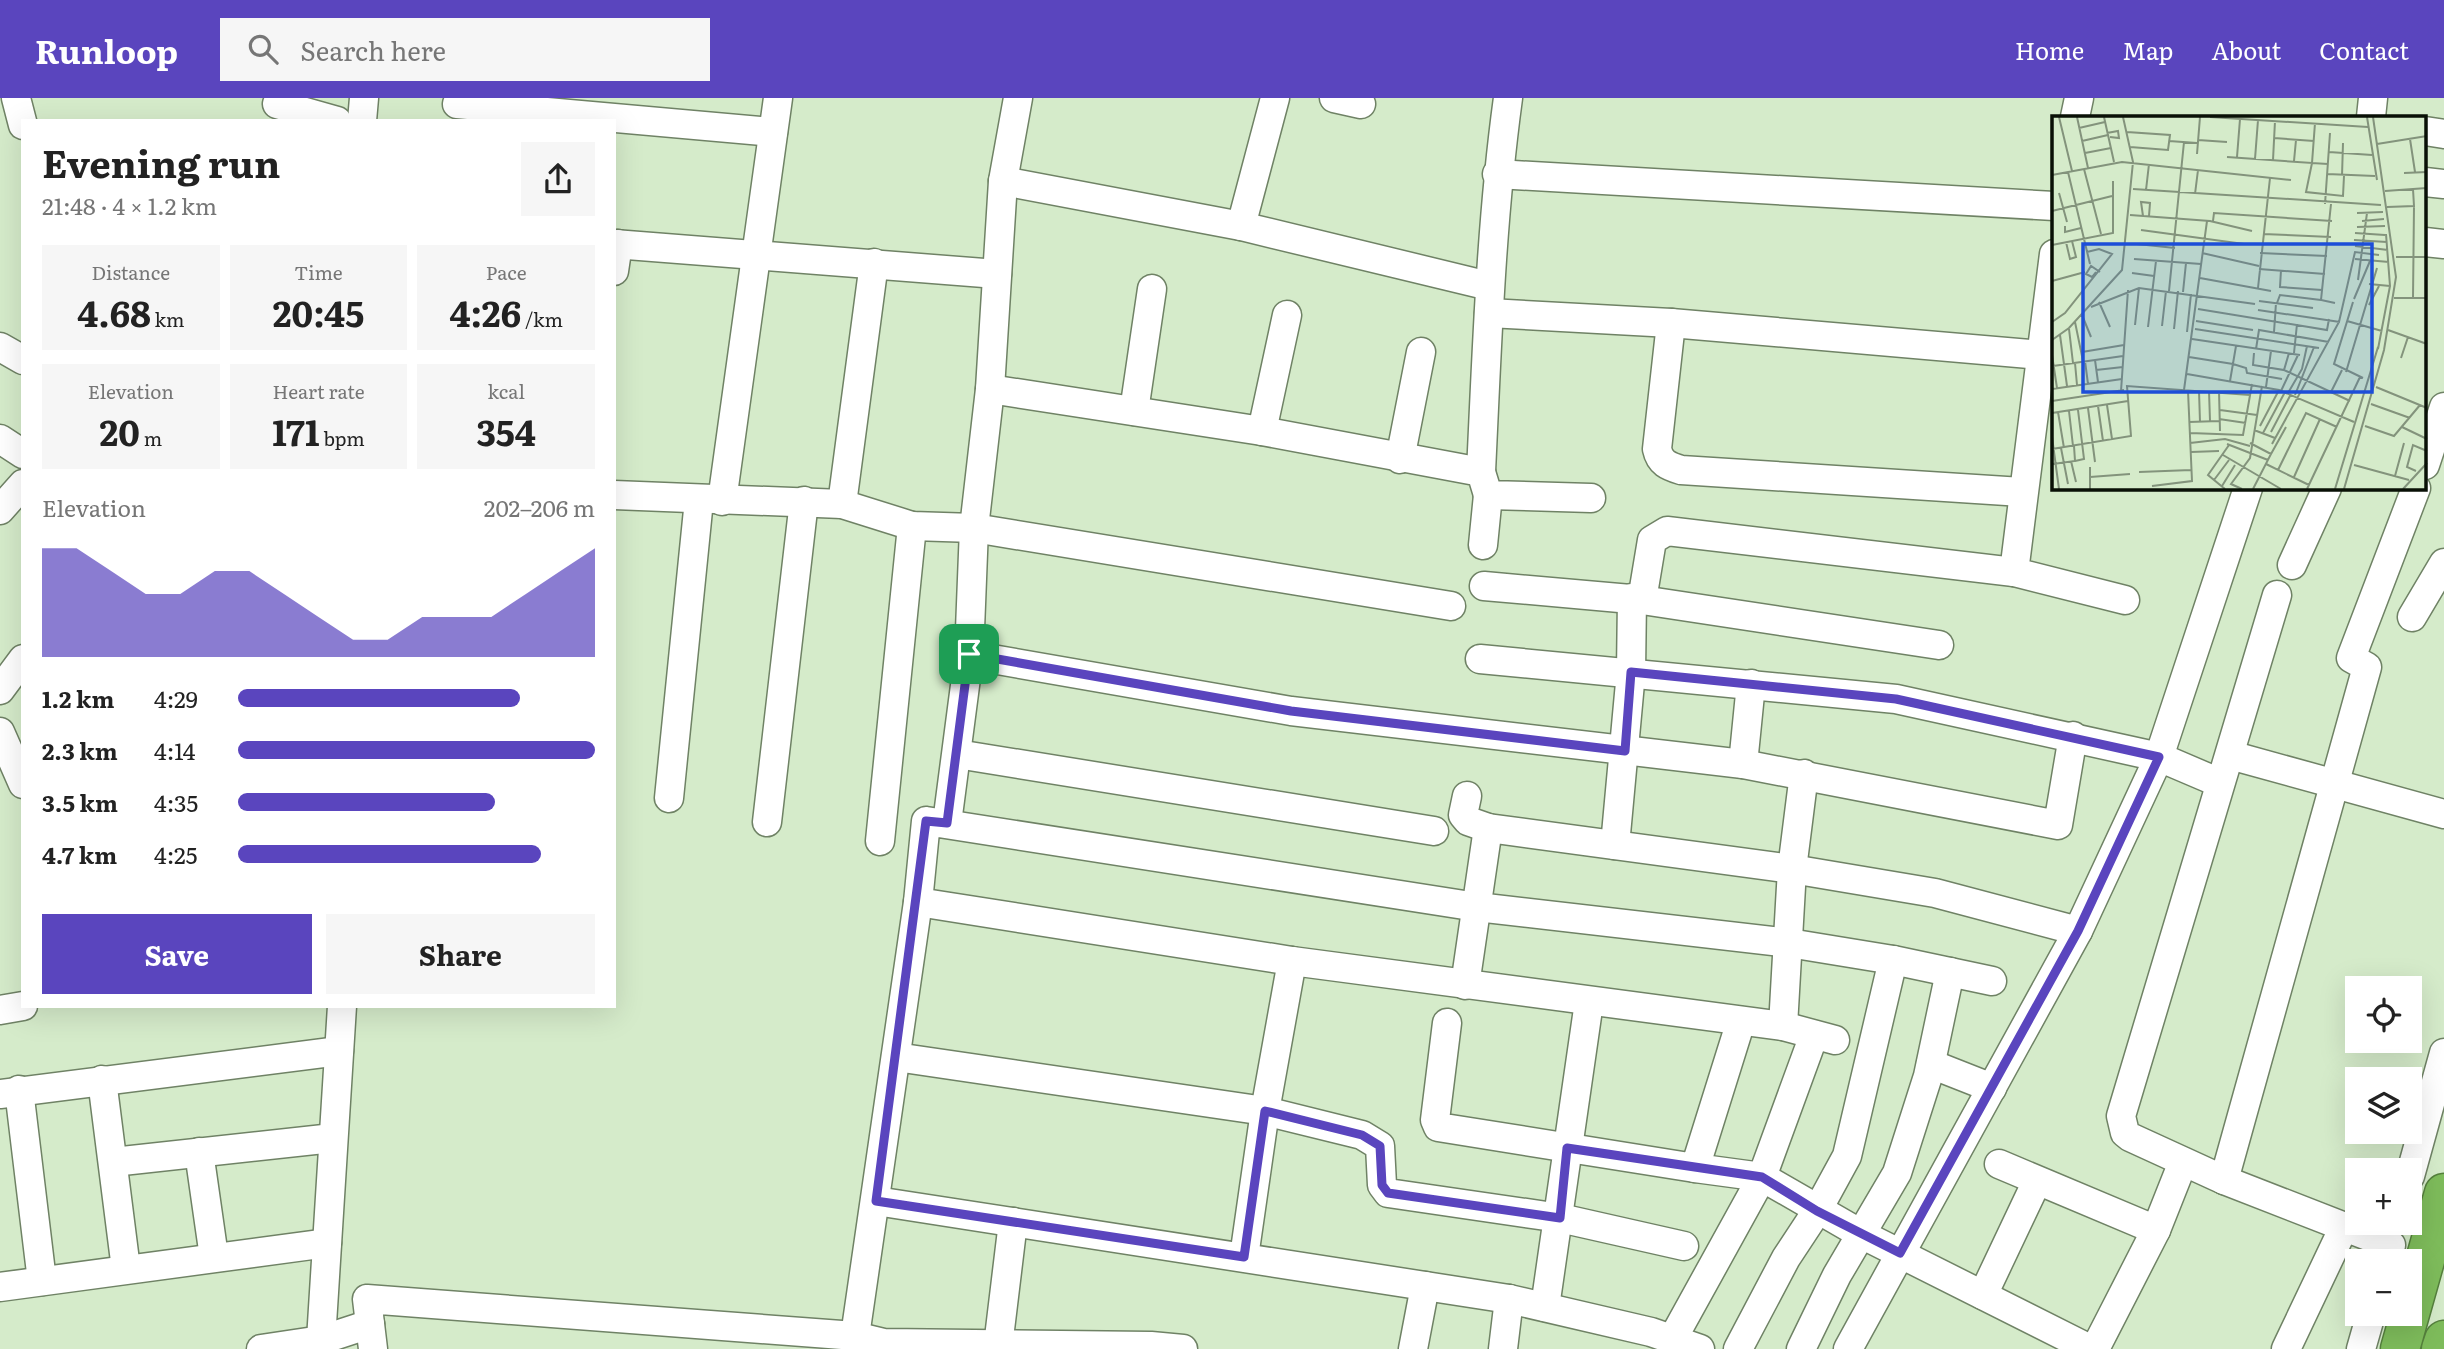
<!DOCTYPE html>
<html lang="en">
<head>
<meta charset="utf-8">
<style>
	body { margin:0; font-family:Literata,serif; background:#f6f6f6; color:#222; height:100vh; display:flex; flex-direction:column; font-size:26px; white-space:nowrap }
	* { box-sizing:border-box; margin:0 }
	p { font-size:23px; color:#767676 }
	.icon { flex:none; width:38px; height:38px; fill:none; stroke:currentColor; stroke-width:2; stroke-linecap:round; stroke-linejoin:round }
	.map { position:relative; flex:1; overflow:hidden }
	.sheet { position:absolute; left:21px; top:21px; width:595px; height:889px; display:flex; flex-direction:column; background:#fff; border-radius:0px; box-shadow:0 7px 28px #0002 }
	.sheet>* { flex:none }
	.fabs { position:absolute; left:2345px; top:878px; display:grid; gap:14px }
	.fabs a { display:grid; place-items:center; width:77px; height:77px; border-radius:0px; background:#fff; box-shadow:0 7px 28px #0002; font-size:35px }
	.pin { position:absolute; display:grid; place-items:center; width:60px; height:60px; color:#fff; margin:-30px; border-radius:14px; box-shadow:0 4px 10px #0006 }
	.round { display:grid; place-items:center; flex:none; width:74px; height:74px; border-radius:0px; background:#f6f6f6 }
	.head { display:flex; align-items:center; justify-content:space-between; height:119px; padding:0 21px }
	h1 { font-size:38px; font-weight:700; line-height:52px }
	.metrics { display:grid; grid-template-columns:repeat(3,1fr); gap:10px; height:119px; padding:7px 21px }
	.metrics div { display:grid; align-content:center; border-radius:0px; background:#f6f6f6; text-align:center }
	.metrics b { font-size:35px; font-weight:700 }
	.metrics small { font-size:19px; font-weight:400 }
	.metrics p { font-size:19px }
	.chart { height:196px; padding:14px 21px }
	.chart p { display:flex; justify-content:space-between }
	.chart svg { width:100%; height:126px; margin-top:7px; fill:#5a45be; opacity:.7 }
	.button { display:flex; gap:14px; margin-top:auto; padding:14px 21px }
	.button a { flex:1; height:80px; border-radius:0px; background:#5a45be; color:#fff; font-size:28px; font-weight:700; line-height:80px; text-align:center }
	.button a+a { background:#f6f6f6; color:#222 }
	ul { padding:0 21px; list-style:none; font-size:23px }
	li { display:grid; grid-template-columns:112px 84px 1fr; align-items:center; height:52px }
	li i { height:18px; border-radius:9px; background:#5a45be }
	header { display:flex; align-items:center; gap:42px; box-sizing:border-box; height:98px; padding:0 35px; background:#5a45be; color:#fff }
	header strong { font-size:33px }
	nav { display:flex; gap:38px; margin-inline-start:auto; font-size:24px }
	.search { width:490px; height:63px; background:#f6f6f6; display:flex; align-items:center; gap:18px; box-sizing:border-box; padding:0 24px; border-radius:0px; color:#767676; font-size:26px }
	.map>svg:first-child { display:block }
</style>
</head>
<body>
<header>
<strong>Runloop</strong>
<div class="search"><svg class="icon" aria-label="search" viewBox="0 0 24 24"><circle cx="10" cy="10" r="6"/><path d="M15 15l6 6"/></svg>Search here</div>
<nav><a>Home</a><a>Map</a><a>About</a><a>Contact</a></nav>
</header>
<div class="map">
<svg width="2444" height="1251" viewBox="0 0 2444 1251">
	<rect width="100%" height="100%" fill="#d5ebca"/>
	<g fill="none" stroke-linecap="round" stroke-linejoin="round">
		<defs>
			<g id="minor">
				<polyline points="16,0 23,27"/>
				<polyline points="1334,0 1361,6"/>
				<polyline points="277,6 337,23"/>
				<polyline points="457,6 773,34"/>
				<polyline points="2075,19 2079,0"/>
				<polyline points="2371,19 2373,0"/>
				<polyline points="362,23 364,0"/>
				<polyline points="2425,33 2444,36"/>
				<polyline points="1497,76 2054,108"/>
				<polyline points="1003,83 1241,128 1489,188"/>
				<polyline points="2425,84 2444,86"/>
				<polyline points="1241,128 1275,0"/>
				<polyline points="2425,144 2444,146"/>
				<polyline points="614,146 997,176"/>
				<polyline points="2054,156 2014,474 2125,502"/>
				<polyline points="614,173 618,146"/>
				<polyline points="1489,215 1671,225 2041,257"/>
				<path d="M1671,225L1657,351C1660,365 1668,368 1681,372L2022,394"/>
				<polyline points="0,249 23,262"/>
				<polyline points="990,291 1262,333 1481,374 1488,397 1591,400"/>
				<polyline points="1134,313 1152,191"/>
				<polyline points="1262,333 1287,217"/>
				<polyline points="0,341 23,356"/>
				<polyline points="1400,361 1421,254"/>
				<polyline points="2425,367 2444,309"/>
				<path d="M1481,374C1487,249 1491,124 1508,0"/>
				<polyline points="614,397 842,406 912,428 974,430 1451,508"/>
				<polyline points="722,403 778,0"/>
				<polyline points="842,406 874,165"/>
				<polyline points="0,412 23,386"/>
				<polyline points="1483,447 1488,397"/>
				<polyline points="2292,467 2327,390"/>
				<polyline points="1484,488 1642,502 1939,547"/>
				<polyline points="2277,497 2121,1018 2125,1035 2130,1039 2224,1082 2391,1147"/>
				<polyline points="1642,502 1652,442 1667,433 2014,474"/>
				<polyline points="2412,519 2444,465"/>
				<polyline points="969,557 1291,613 1743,666 2058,727 2073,638"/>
				<polyline points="1480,561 1896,601 2159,659 2220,685"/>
				<polyline points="0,592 23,561"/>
				<polyline points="0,634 23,686"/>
				<polyline points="957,656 1434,733"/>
				<polyline points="2230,657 2444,716"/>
				<polyline points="1743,666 1751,586"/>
				<polyline points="1467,698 1463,717 1468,723 1488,730"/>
				<polyline points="669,700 699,402"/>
				<polyline points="767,724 804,403"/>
				<polyline points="947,725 969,557 974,430 990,291 1003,83 1018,0"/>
				<polyline points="880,743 912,428"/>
				<polyline points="1615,747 1631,574 1632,500"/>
				<polyline points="918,804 1292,863 1783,928 1835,942"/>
				<polyline points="1465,887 1488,730 1792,771 1935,795 2078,833"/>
				<polyline points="0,912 23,908"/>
				<polyline points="1447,925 1435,1022 1438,1029 1695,1070 1741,923"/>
				<polyline points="1783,928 1792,771 1804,676"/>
				<polyline points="896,959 1265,1013 1362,1037 1380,1048 1382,1087 1388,1095 1560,1120 1684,1148"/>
				<polyline points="1931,966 1992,990"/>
				<polyline points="102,982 126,1171"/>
				<polyline points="19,992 42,1183"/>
				<polyline points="0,996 339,953"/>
				<polyline points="199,1054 214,1159"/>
				<polyline points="113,1064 333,1040"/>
				<polyline points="1999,1066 2156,1132"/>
				<polyline points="1695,1070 1762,1079 1861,1136 2090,1251"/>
				<polyline points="2410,1078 2444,955"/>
				<polyline points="2224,1082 2367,569 2351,560 2416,390"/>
				<polyline points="876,1103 1509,1201 1651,1234 1700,1251"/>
				<polyline points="1244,1159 1265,1013 1292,863"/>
				<polyline points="0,1189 327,1145"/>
				<polyline points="1983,1197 2037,1083"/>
				<polyline points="1545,1209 1589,904"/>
				<polyline points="855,1238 918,804 926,723 1477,809 1789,845 1893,862 1992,883"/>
				<polyline points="321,1242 342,908"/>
				<polyline points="1672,1242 1762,1079 1814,937"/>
				<polyline points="998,1248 1013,1124"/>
				<polyline points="261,1251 321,1242 370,1226"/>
				<polyline points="373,1251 367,1201 855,1238 884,1245 1151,1248 1183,1251"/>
				<polyline points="1413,1251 1425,1188"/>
				<polyline points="1503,1251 1509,1201"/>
				<polyline points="1738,1251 1786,1160 1817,1113 1847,1058 1893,862"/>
				<polyline points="1801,1251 1837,1177 1897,1075 1928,978 1950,874"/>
				<polyline points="1848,1251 2078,833 2159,659 2248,390"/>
				<polyline points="2095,1251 2156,1132 2183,1064"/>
				<polyline points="2286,1251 2343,1131"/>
				<polyline points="2361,1251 2371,1216"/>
			</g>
			<g id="highway">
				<polyline points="2400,1251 2444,1095"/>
				<polyline points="2441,1251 2444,1242"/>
			</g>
		</defs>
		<!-- minor casing -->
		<use href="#minor" stroke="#6f8265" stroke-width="31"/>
		<!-- highway casing -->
		<use href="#highway" stroke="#55803d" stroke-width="41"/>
		<!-- minor -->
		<use href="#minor" stroke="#fff" stroke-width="28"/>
		<!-- highway -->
		<use href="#highway" stroke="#7ebc5b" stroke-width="38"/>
	</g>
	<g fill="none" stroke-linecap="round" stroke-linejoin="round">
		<defs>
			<polygon id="route" points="969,556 1291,613 1625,653 1631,574 1896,601 2159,659 2078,833 1900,1155 1817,1113 1762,1079 1567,1050 1560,1120 1388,1095 1382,1087 1380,1048 1362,1037 1265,1013 1244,1159 876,1103 926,723 947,725"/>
		</defs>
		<!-- route casing -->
		<use href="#route" stroke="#fff" stroke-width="14"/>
		<!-- route -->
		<use href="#route" stroke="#5a45be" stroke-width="9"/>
	</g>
	<!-- overview -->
	<g transform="translate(2052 18)">
		<rect width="374" height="374" fill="#d5ebca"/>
		<path fill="none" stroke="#83937c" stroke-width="2" d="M7,1L20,55M25,1L36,52M52,1L62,46M158,1L316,11M315,1L325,64M27,12L53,6M75,16L118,19L116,34L78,31M55,17L66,15L67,22L58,21M222,22L262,25M358,23L363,56M146,24L175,26M30,25L56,19M117,25L145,27M325,28L375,20M277,36L320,39M33,37L59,32M145,38L148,1M175,41L260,47L263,7M185,41L188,3M203,43L206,4M221,44L223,5M242,45L244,24M276,48L260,47L254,76L291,80L292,60M32,53L49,118M16,56L38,148M352,57L375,56M275,58L323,60M0,59L70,46L239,64M290,60L291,27M81,73L329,89M94,74L97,48M333,75L375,72M7,77L15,106M143,78L146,54M273,88L278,17M279,88L269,184L283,187M335,91L362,90L361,73M0,95L60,80M305,97L331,96M78,99L158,105L200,115M91,100L89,86L98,87L97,100M161,105L162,97L280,105M310,105L332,103M13,110V116L29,112M305,111L333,110M89,114L192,128M303,117L333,119M211,118L279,121M302,124L335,126M14,126L18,143L24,141L20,125M85,128L123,132M0,129L61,117V65M303,130L336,134M150,137L207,150M208,137L275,140M344,141H375M82,143L149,148M303,143L337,146M207,153L273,158M229,154L228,171L270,174M44,156L40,161L34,158L39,150L48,156M80,157L102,160M148,162L219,175M306,164L315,97M0,165L33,156M317,168L338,170M206,172L218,62M117,175L132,26M131,176L134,147M342,182H375M361,182L362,90M302,183L318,145M207,185L261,192M47,186L58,211M301,186L282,248L311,262M225,187L228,179L269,184M317,189L327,170M39,191L87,172L203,188M146,193L275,214L277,203M206,194L288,206M30,199L39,221M144,205L201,214M295,205L330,215M0,206L13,197L60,138L47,133L35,136M23,206L31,245M83,209L87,172M110,210L114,175M96,211L104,145M17,213L21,247M122,213L126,175M143,213L267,232M336,214L375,228M135,216L139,178M222,216L224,187M8,219L15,270M140,223L248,239M0,224L17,212L70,154L81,46L71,1M204,233L207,214L277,226M326,233L338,170L334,118M30,236L72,229M202,237L201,249L232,254L237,237M242,237L245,208M0,239L5,272M137,241L181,248L194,252L195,257L230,263M349,242L356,221M43,244L46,266M33,245L36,268M23,247L25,269M1,250L71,240M44,254L71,251M232,254L298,285M294,256L325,152M135,258L227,274L302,306M178,265L184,230M214,271L219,235M324,271L375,292M0,273L70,263M132,274L155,105M69,275L76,174M147,275L148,306M157,275L158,305M167,275L168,315M229,275L246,239M279,276L290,254M236,277L250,253L255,230M243,279L262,231M0,285L72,274M319,288L358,302M55,289L60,323M46,290L51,325M36,292L43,346M168,294L205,299M17,295L21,330M6,296L12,332M0,297L76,285M167,303L194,307M137,306L167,305M208,310L227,274M313,310L342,320L368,289M350,311L375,323M202,314L223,322M219,316L239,278M138,317L191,319L200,268M211,317L233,276M0,321L7,373M138,327L173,323L198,330M198,327L219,338L201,373M175,328L216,344M220,328L287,206L303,136L327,139M9,332L16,368M0,333L79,320L75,270L198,279M139,336L167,335M219,338L234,311M171,339L229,373M19,345L24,366M23,345L32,343L26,294M1,348L23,345L22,330M214,348L257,369M302,349L357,364M38,351V373M226,354L254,297L285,311M364,355L355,351L361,329L375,335M87,356L139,354M343,360L352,327M38,361L78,358M242,361L268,303M162,364L177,344M100,370L140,365L136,275M170,370L183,349M173,373L156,359L177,329M190,373L179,368L198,342L210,270M255,373L308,261M283,373L326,231M292,373L332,234L344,161L321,1M351,373L375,347"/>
		<path fill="#1d4ed8" fill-opacity="0.15" stroke="#1d4ed8" stroke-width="3.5" d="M31,128H320V276H31Z"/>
		<rect width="374" height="374" fill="none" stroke="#091006" stroke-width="3.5"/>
	</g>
</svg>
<div class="fabs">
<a><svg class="icon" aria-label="locate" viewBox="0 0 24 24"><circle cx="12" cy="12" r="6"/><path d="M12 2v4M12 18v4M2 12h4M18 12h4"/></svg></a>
<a><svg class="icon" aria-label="layers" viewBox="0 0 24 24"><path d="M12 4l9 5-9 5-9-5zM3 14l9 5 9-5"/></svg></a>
<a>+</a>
<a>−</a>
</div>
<div class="pin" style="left:969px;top:556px;background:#1e9e55"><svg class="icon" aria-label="arrive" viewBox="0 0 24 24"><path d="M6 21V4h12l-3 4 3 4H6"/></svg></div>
<section class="sheet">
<div class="head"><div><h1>Evening run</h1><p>21:48 · 4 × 1.2 km</p></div><a class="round"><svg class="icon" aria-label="share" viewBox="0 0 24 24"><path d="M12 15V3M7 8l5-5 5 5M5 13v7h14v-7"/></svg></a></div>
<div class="metrics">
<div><p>Distance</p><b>4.68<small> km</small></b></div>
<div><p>Time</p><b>20:45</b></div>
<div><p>Pace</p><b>4:26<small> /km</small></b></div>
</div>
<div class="metrics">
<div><p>Elevation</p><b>20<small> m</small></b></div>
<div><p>Heart rate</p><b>171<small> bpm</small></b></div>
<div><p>kcal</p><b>354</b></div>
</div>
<div class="chart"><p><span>Elevation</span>202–206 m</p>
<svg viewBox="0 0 160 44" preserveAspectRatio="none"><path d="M0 44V6L10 6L20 14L30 22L40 22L50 14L60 14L70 22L80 30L90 38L100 38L110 30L120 30L130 30L140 22L150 14L160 6V44z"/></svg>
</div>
<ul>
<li><b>1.2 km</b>4:29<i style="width:79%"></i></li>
<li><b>2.3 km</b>4:14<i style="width:100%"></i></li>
<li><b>3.5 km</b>4:35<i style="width:72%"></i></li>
<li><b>4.7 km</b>4:25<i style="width:85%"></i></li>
</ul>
<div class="button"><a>Save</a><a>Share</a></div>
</section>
</div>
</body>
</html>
